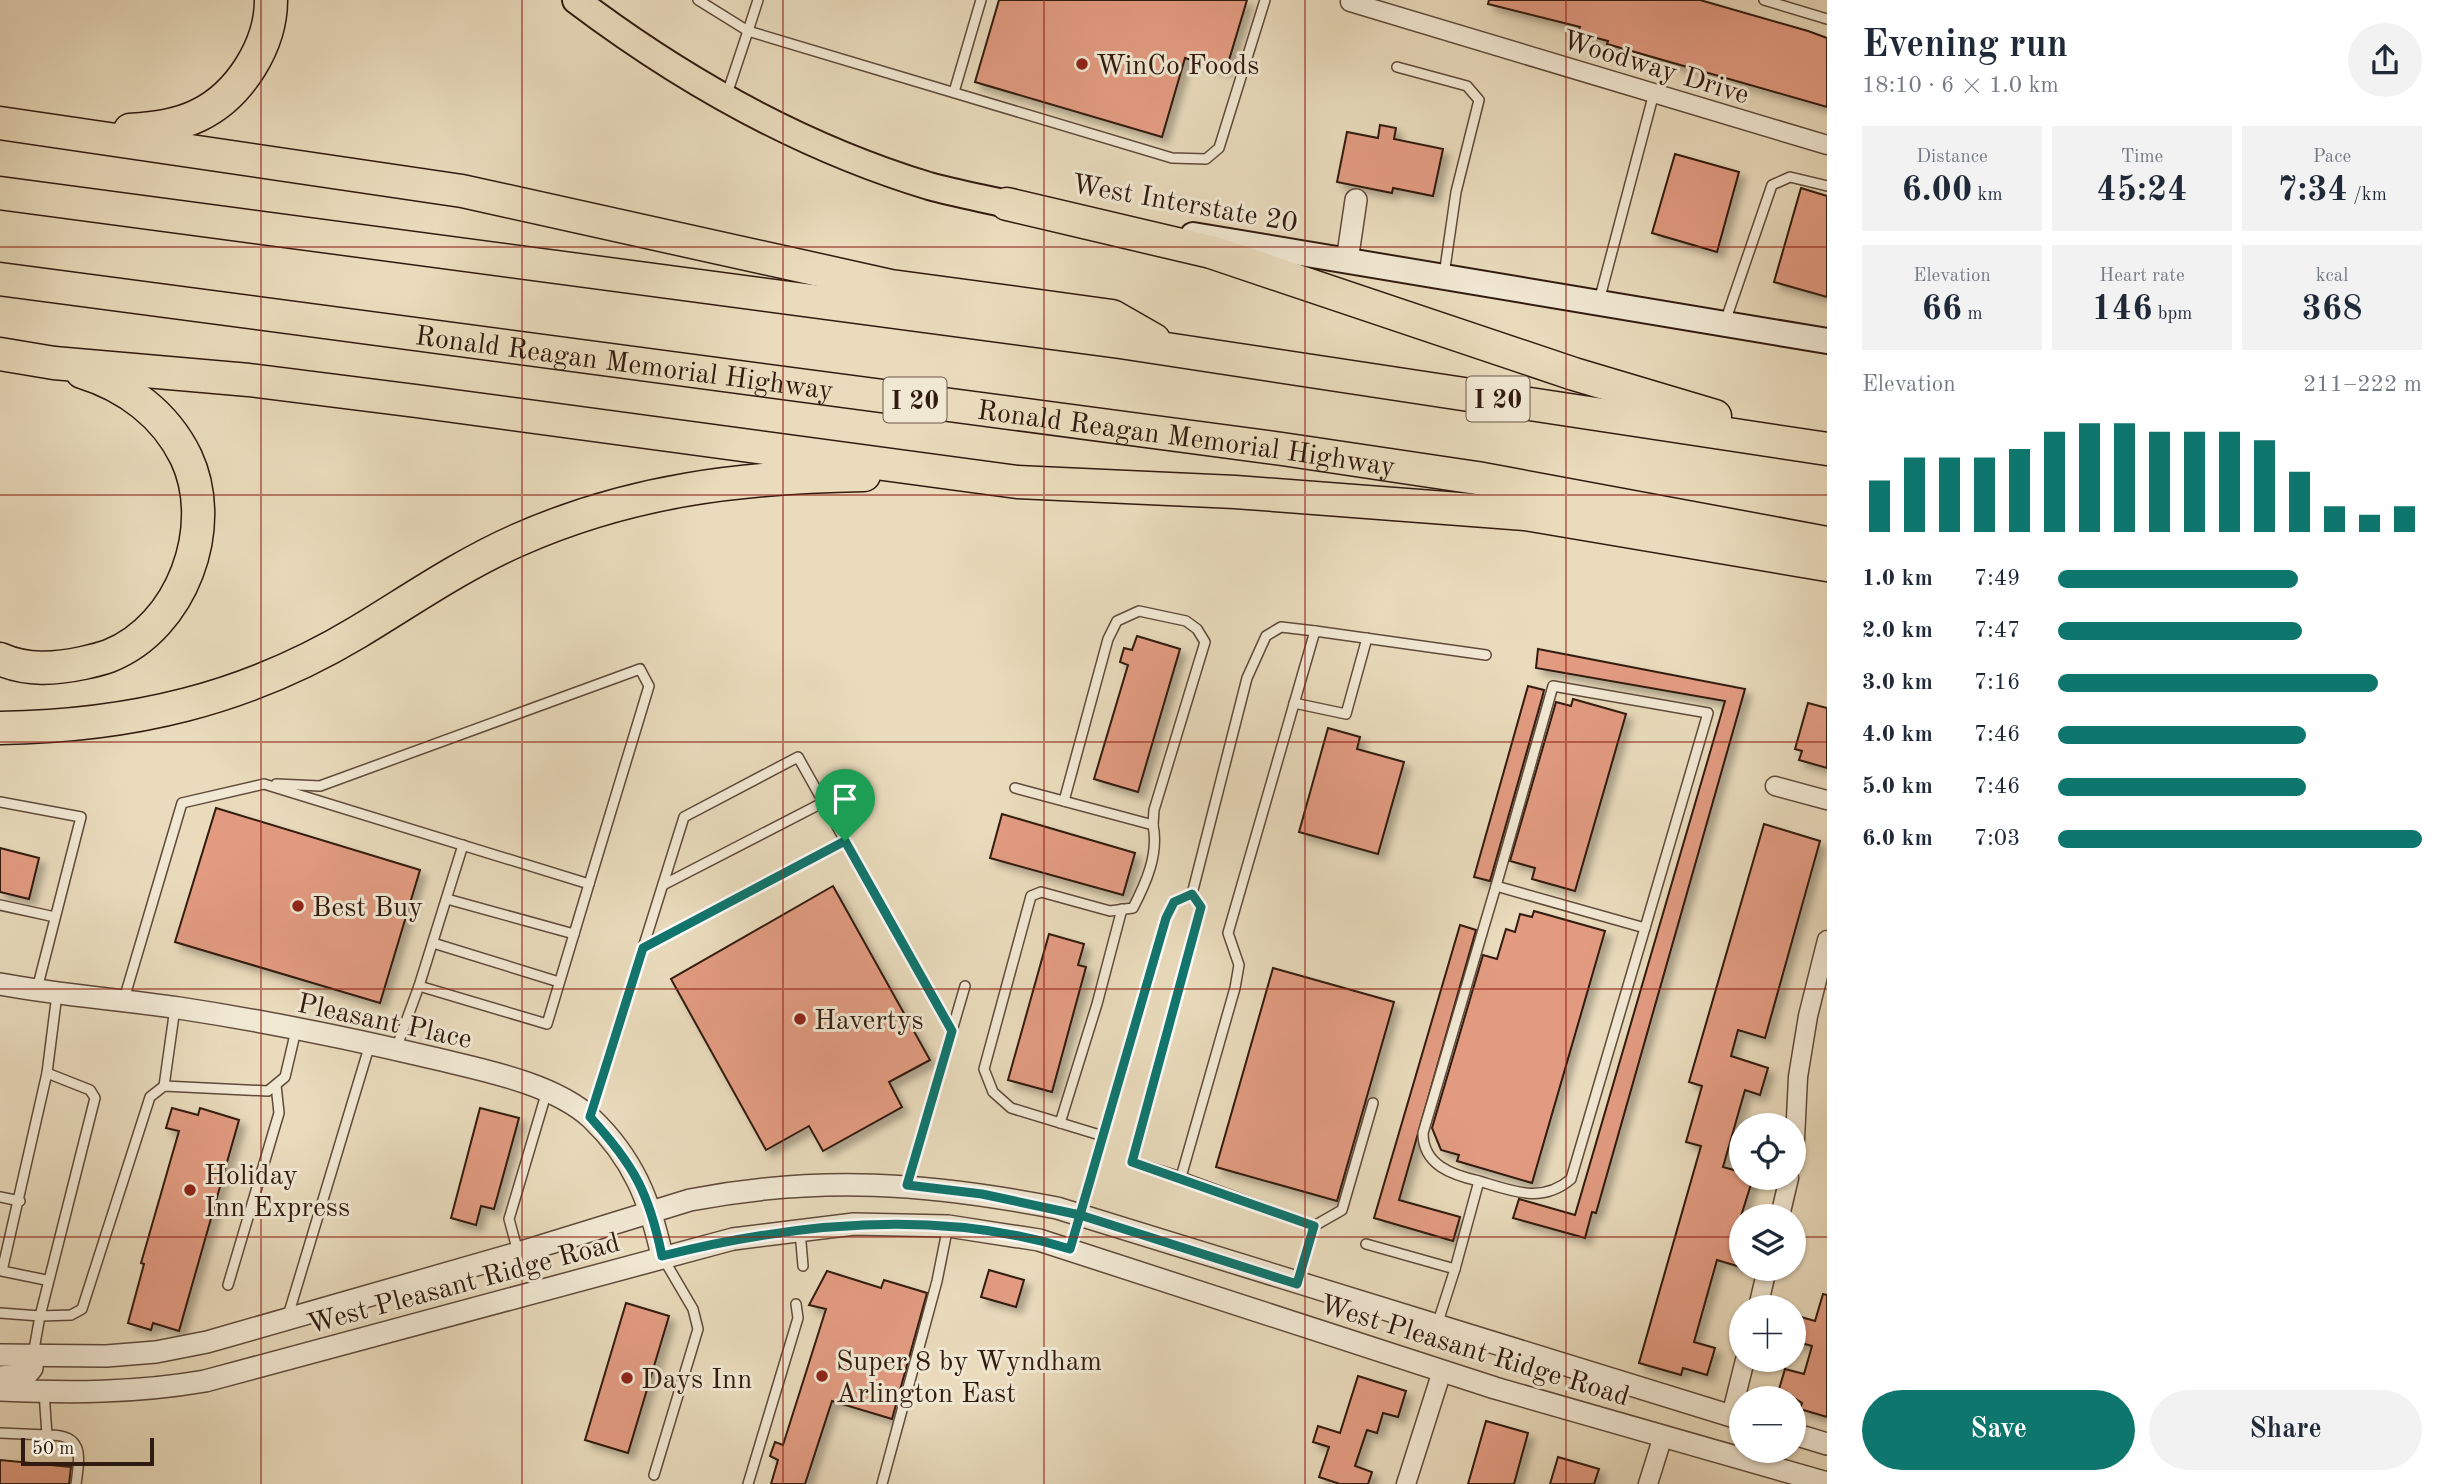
<!DOCTYPE html>
<html lang="en">
<head>
<meta charset="utf-8">
<style>
	body { margin:0; font-family:"Old Standard TT",serif; background:#f2f2f3; color:#1f2937; height:100vh; display:flex; flex-direction:column; font-size:26px; white-space:nowrap }
	* { box-sizing:border-box; margin:0 }
	p { font-size:23px; color:#747a83 }
	.icon { flex:none; width:38px; height:38px; fill:none; stroke:currentColor; stroke-width:2; stroke-linecap:round; stroke-linejoin:round }
	.map { position:relative; flex:1; overflow:hidden }
	.sheet { display:flex; flex-direction:column; background:#fff; width:630px }
	.sheet>* { flex:none }
	.buttons { position:absolute; left:1729px; top:1113px; display:grid; gap:14px }
	.buttons a { display:grid; place-items:center; width:77px; height:77px; border-radius:50%; background:#fff; box-shadow:0 2px 5px #0004; font-size:35px }
	.scale { position:absolute; left:21px; bottom:18px; width:133px; box-sizing:border-box; padding-left:7px; border:4px solid #311a0f; border-top:0; font-size:19px; line-height:24px; white-space:nowrap; color:#311a0f; -webkit-text-stroke:5px #f1e8d3; paint-order:stroke }
	.pin { position:absolute; display:grid; place-items:center; width:60px; height:60px; color:#fff; margin:-72px -30px; border-radius:50% 50% 50% 0; rotate:-45deg; box-shadow:0 0 7px #0007 }
	.pin .icon { rotate:45deg }
	.round { display:grid; place-items:center; flex:none; width:74px; height:74px; border-radius:37px; background:#f2f2f3 }
	.headline { display:flex; align-items:center; justify-content:space-between; height:119px; padding:0 35px }
	h1 { font-size:38px; font-weight:600; line-height:52px }
	.stats { display:grid; grid-template-columns:repeat(3,1fr); gap:10px; height:119px; padding:7px 35px }
	.stats div { display:grid; align-content:center; border-radius:0px; background:#f2f2f3; text-align:center }
	.stats b { font-size:35px; font-weight:600 }
	.stats small { font-size:19px; font-weight:400 }
	.stats p { font-size:19px }
	.chart { height:196px; padding:14px 35px }
	.chart p { display:flex; justify-content:space-between }
	.chart svg { width:100%; height:126px; margin-top:7px; stroke:#0f766e; stroke-width:6 }
	.cta { display:flex; gap:14px; margin-top:auto; padding:14px 35px }
	.cta a { flex:1; height:80px; border-radius:42px; background:#0f766e; color:#fff; font-size:28px; font-weight:600; line-height:80px; text-align:center }
	.cta a+a { background:#f2f2f3; color:#1f2937 }
	ul { padding:0 35px; list-style:none; font-size:23px }
	li { display:grid; grid-template-columns:112px 84px 1fr; align-items:center; height:52px }
	li i { height:18px; border-radius:9px; background:#0f766e }
	main { display:flex; flex:1; min-height:0 }
	.map>svg:first-child { display:block }
</style>
</head>
<body>
<main>
<div class="map">
<svg width="1827" height="1484" viewBox="0 0 1827 1484">
	<defs>
		<filter id="shadow"><feDropShadow dx="6" dy="6" stdDeviation="3.5" flood-color="#0004"/></filter>
	</defs>
	<rect width="100%" height="100%" fill="#e9dbbc"/>
	<filter id="stains"><feTurbulence type="fractalNoise" baseFrequency=".00286" numOctaves="4"/><feColorMatrix values="0 0 0 0 .2 0 0 0 0 .09 0 0 0 0 .02 0 0 0 .5 -.17"/></filter>
	<radialGradient id="worn" r=".72"><stop offset=".6" stop-color="#630" stop-opacity="0"/><stop offset="1" stop-color="#630" stop-opacity=".3"/></radialGradient>
	<!-- building -->
	<g fill="#e29b81" stroke="#311a0f" stroke-width="2" filter="url(#shadow)">
		<polygon points="999,0 1247,0 1226,70 1185,58 1162,137 975,82"/>
		<polygon points="1489,0 1700,0 1808,31 1827,38 1827,107 1607,44 1608,41 1578,33 1580,27 1488,4"/>
		<polygon points="1380,125 1396,128 1394,139 1443,149 1433,196 1393,188 1392,193 1337,182 1347,132 1378,138"/>
		<polygon points="1675,154 1739,172 1717,252 1652,233"/>
		<polygon points="1801,188 1827,196 1827,297 1774,282"/>
		<polygon points="1137,636 1180,649 1138,792 1094,779 1128,665 1120,662 1124,648 1132,650"/>
		<polygon points="1538,649 1745,689 1596,1213 1592,1212 1585,1238 1513,1218 1519,1199 1575,1215 1725,701 1536,668"/>
		<polygon points="1528,686 1544,690 1542,698 1490,881 1474,877"/>
		<polygon points="1573,699 1626,714 1575,891 1532,879 1535,868 1510,861 1556,702 1571,706"/>
		<polygon points="1808,703 1827,708 1827,768 1799,760 1802,751 1795,749"/>
		<polygon points="1328,728 1360,737 1357,749 1404,762 1378,854 1299,832"/>
		<polygon points="216,808 420,870 380,1003 175,942"/>
		<polygon points="1002,814 1135,853 1123,895 990,858"/>
		<polygon points="1764,824 1820,841 1765,1038 1738,1030 1731,1056 1768,1068 1760,1095 1745,1090 1723,1167 1741,1172 1741,1178 1753,1178 1741,1216 1741,1250 1737,1266 1717,1260 1694,1342 1715,1348 1707,1375 1683,1368 1681,1375 1639,1363 1701,1146 1686,1142 1702,1086 1689,1082"/>
		<polygon points="0,848 39,858 29,899 0,892"/>
		<polygon points="833,886 930,1060 889,1082 902,1107 823,1151 809,1126 766,1150 671,979"/>
		<polygon points="1534,911 1605,931 1532,1183 1457,1161 1459,1155 1441,1150 1432,1128 1483,955 1497,959 1506,929 1515,932 1520,914 1532,917"/>
		<polygon points="1460,925 1476,930 1399,1200 1460,1217 1453,1241 1374,1218"/>
		<polygon points="1049,934 1084,944 1078,965 1086,967 1052,1092 1008,1080"/>
		<polygon points="1273,968 1394,1002 1337,1201 1216,1167"/>
		<polygon points="172,1108 198,1115 200,1108 239,1120 179,1331 153,1323 151,1330 128,1323 144,1264 141,1263 179,1131 166,1128"/>
		<polygon points="480,1108 519,1118 494,1209 481,1206 476,1225 451,1218"/>
		<polygon points="989,1270 1024,1280 1016,1307 981,1297"/>
		<polygon points="827,1271 881,1288 884,1280 927,1293 892,1419 832,1401 805,1484 771,1484 778,1460 770,1456 775,1442 783,1445 826,1309 809,1305"/>
		<polygon points="1823,1294 1827,1295 1827,1417 1800,1409 1802,1403 1794,1398 1777,1396 1785,1369 1804,1374 1812,1346 1794,1341 1801,1317 1815,1321"/>
		<polygon points="626,1303 669,1316 628,1453 585,1440"/>
		<polygon points="1358,1376 1406,1391 1398,1417 1383,1413 1377,1433 1367,1430 1355,1466 1372,1472 1368,1484 1340,1484 1319,1477 1329,1447 1313,1442 1318,1426 1340,1433"/>
		<polygon points="1486,1421 1528,1433 1514,1484 1468,1484"/>
		<polygon points="1558,1457 1599,1469 1594,1484 1550,1484"/>
		<polygon points="0,1460 71,1467 69,1484 0,1484"/>
	</g>
	<g fill="none" stroke-linecap="round" stroke-linejoin="round">
		<defs>
			<g id="service">
				<polyline points="698,0 748,31 758,0"/>
				<polyline points="1764,0 1827,19"/>
				<polyline points="1397,67 1467,86 1479,100 1456,192 1444,275"/>
				<polyline points="954,92 981,0"/>
				<polyline points="727,94 748,31 1172,158 1206,159 1219,148 1265,0"/>
				<polyline points="1599,301 1654,93"/>
				<polyline points="1725,322 1772,185 1790,177 1827,186"/>
				<polyline points="1294,703 1346,714 1367,638"/>
				<polyline points="276,784 320,786 640,669 649,686 589,884"/>
				<path d="M1015,788L1153,825C1159,854 1146,883 1133,908L1110,911L1041,892L1031,896L984,1069L993,1092L1011,1108L1103,1136"/>
				<polyline points="1064,801 1108,639 1117,621 1139,611 1186,621 1197,629 1205,642 1154,810 1153,825"/>
				<polyline points="0,802 81,817 37,989"/>
				<polyline points="663,885 824,802"/>
				<polyline points="1496,886 1553,686 1708,713 1645,928"/>
				<polyline points="447,899 574,934"/>
				<polyline points="0,905 55,917"/>
				<polyline points="433,943 559,982"/>
				<polyline points="643,948 845,841"/>
				<polyline points="419,986 463,845"/>
				<polyline points="57,994 47,1073 90,1090 95,1098 40,1316 71,1315 82,1309 150,1097 164,1086 268,1091 285,1077 296,1030"/>
				<polyline points="124,999 182,803 264,784 589,884 547,1024 419,986 396,1049"/>
				<polyline points="164,1086 175,1008"/>
				<polyline points="590,1117 684,817 798,757 952,1031"/>
				<polyline points="1060,1123 1097,1004 1122,909"/>
				<polyline points="1181,1177 1132,1162 1201,907 1192,894 1247,678 1266,636 1281,627 1315,631"/>
				<polyline points="907,1185 965,986"/>
				<polyline points="0,1197 20,1201"/>
				<polyline points="1314,1226 1342,1210 1373,1103"/>
				<polyline points="800,1231 803,1266"/>
				<polyline points="1366,1244 1455,1269 1437,1325"/>
				<polyline points="1070,1249 1166,918 1174,902 1192,894"/>
				<polyline points="518,1252 509,1219 547,1091"/>
				<path d="M1455,1269L1479,1181C1512,1191 1542,1204 1571,1179L1645,928L1496,886L1423,1133C1423,1165 1452,1175 1479,1181"/>
				<polyline points="46,1280 2,1271 47,1073"/>
				<polyline points="1298,1282 1314,1226 1181,1177 1235,988 1239,965 1228,933 1315,631 1486,655"/>
				<polyline points="228,1285 279,1113 276,1085"/>
				<polyline points="0,1313 40,1316 33,1355"/>
				<polyline points="287,1319 370,1044"/>
				<path d="M44,1392L47,1435C84,1434 80,1455 76,1484"/>
				<polyline points="0,1433 47,1435"/>
				<polyline points="654,1475 698,1329 693,1309 663,1258"/>
				<polyline points="748,1484 798,1318 796,1304"/>
				<polyline points="882,1484 937,1281 948,1226"/>
			</g>
			<g id="minor">
				<polyline points="1350,2 1827,145"/>
				<polyline points="1775,786 1827,800"/>
				<polyline points="1794,1160 1798,1077 1808,1016 1827,940"/>
				<polyline points="1780,1216 1789,1178"/>
				<polyline points="1758,1307 1767,1269"/>
				<polyline points="1731,1416 1745,1360"/>
				<polyline points="1406,1484 1442,1371"/>
				<polyline points="1648,1484 1663,1436"/>
			</g>
			<g id="tertiary">
				<polyline points="1347,261 1356,200"/>
				<path d="M0,984C59,995 119,999 179,1008C264,1021 349,1038 433,1058C482,1070 553,1083 591,1118C633,1158 650,1201 662,1256"/>
				<path d="M0,1355L106,1356L156,1352L207,1342L518,1253L690,1200C820,1175 928,1183 1057,1208L1741,1419"/>
				<polyline points="0,1377 27,1374 32,1368 33,1356"/>
				<path d="M0,1390C70,1393 136,1393 205,1381L733,1239L854,1224L948,1226L1039,1240L1495,1388L1827,1483"/>
				<polyline points="1794,1434 1827,1444"/>
			</g>
			<polyline id="secondary" points="1193,235 1827,341"/>
			<path id="primary" d="M576,0C682,80 801,147 929,186C954,193 981,198 1007,204"/>
			<g id="motorway">
				<polyline points="0,123 462,191 891,286 1112,316 1154,340"/>
				<path d="M130,130C154,128 177,126 199,115C240,95 271,45 271,0"/>
				<polyline points="0,193 1120,342 1827,449"/>
				<polyline points="1007,204 1211,252 1574,374 1715,416"/>
				<path id="s1" d="M0,279L1282,449L1477,478L1827,543"/>
				<polyline points="0,354 54,363 249,380 416,401 1017,482 1235,492 1525,514 1827,565"/>
				<path d="M0,659C27,671 55,669 83,663C92,661 101,659 109,656C182,627 219,527 186,457C165,414 127,386 82,372"/>
				<path d="M0,728C130,726 245,700 358,632C411,600 461,565 518,540C631,490 742,477 864,475"/>
			</g>
		</defs>
		<!-- service casing -->
		<use href="#service" stroke="#5f4a3a" stroke-width="12"/>
		<!-- minor casing -->
		<use href="#minor" stroke="#5f4a3a" stroke-width="21"/>
		<!-- tertiary casing -->
		<use href="#tertiary" stroke="#5f4a3a" stroke-width="24"/>
		<!-- secondary casing -->
		<use href="#secondary" stroke="#311a0f" stroke-width="28"/>
		<!-- primary casing -->
		<use href="#primary" stroke="#311a0f" stroke-width="30"/>
		<!-- motorway casing -->
		<use href="#motorway" stroke="#311a0f" stroke-width="35"/>
		<!-- service -->
		<use href="#service" stroke="#f1e8d3" stroke-width="9"/>
		<!-- minor -->
		<use href="#minor" stroke="#f1e8d3" stroke-width="18"/>
		<!-- tertiary -->
		<use href="#tertiary" stroke="#f1e8d3" stroke-width="21"/>
		<!-- secondary -->
		<use href="#secondary" stroke="#f1e8d3" stroke-width="24"/>
		<!-- primary -->
		<use href="#primary" stroke="#e9dbbc" stroke-width="26"/>
		<!-- motorway -->
		<use href="#motorway" stroke="#e9dbbc" stroke-width="32"/>
	</g>
	<g fill="none" stroke-linecap="round" stroke-linejoin="round">
		<defs>
			<path id="route" d="M845,841L643,948L590,1117C634,1165 649,1193 662,1256C794,1223 938,1208 1070,1249L1080,1215L1297,1284L1314,1226L1132,1162L1201,907L1192,894L1174,902L1166,918L1080,1215L982,1194L907,1185L952,1031L845,841"/>
		</defs>
		<!-- route casing -->
		<use href="#route" stroke="#fff" stroke-width="14"/>
		<!-- route -->
		<use href="#route" stroke="#0f766e" stroke-width="9"/>
	</g>
	<!-- grid -->
	<path fill="none" stroke="#8f2418" stroke-width="2" stroke-opacity="0.55" d="M261,0V1484M522,0V1484M783,0V1484M1044,0V1484M1305,0V1484M1566,0V1484M0,247H1827M0,495H1827M0,742H1827M0,989H1827M0,1237H1741M1794,1237H1827"/>
	<!-- markers -->
	<g fill="#8f2418" stroke="#f1e8d3" stroke-width="2.5">
		<circle cx="1082" cy="64" r="7"/>
		<circle cx="298" cy="906" r="7"/>
		<circle cx="800" cy="1019" r="7"/>
		<circle cx="190" cy="1190" r="7"/>
		<circle cx="822" cy="1376" r="7"/>
		<circle cx="627" cy="1378" r="7"/>
	</g>
	<g text-anchor="middle" stroke-width="6" stroke-linejoin="round" paint-order="stroke">
		<!-- shield labels -->
		<g fill="#f1e8d3" stroke="#6b584a" stroke-width="2">
			<rect x="1466.5" y="376.5" width="63" height="45" rx="5"/>
			<rect x="883.5" y="377.5" width="63" height="45" rx="5"/>
		</g>
		<g font-size="26" font-weight="bold" fill="#311a0f">
			<text x="1498" y="408">I 20</text>
			<text x="915" y="409">I 20</text>
		</g>
		<!-- poi labels -->
		<g font-size="28" fill="#311a0f" stroke="#f1e8d3" text-anchor="start">
			<text x="1096" y="74">WinCo Foods</text>
			<text x="312" y="916">Best Buy</text>
			<text x="814" y="1029">Havertys</text>
			<text x="204" y="1184">Holiday<tspan x="204" dy="32">Inn Express</tspan></text>
			<text x="836" y="1370">Super 8 by Wyndham<tspan x="836" dy="32">Arlington East</tspan></text>
			<text x="641" y="1388">Days Inn</text>
		</g>
		<!-- street labels -->
		<g font-size="28" fill="#311a0f" stroke="#f1e8d3">
			<text transform="translate(1656 66) rotate(17)" y="10">Woodway Drive</text>
			<text transform="translate(1185 202) rotate(10)" y="10">West Interstate 20</text>
			<text dy="10" stroke="none"><textPath href="#s1" startOffset="630">Ronald Reagan Memorial Highway</textPath></text>
			<text dy="10" stroke="none"><textPath href="#s1" startOffset="1197">Ronald Reagan Memorial Highway</textPath></text>
			<text transform="translate(385 1020) rotate(12)" y="10">Pleasant Place</text>
			<text transform="translate(463 1282) rotate(-15)" y="10">West Pleasant Ridge Road</text>
			<text transform="translate(1475 1349) rotate(17)" y="10">West Pleasant Ridge Road</text>
		</g>
	</g>
	<rect width="100%" height="100%" filter="url(#stains)"/>
	<rect width="100%" height="100%" fill="url(#worn)"/>
</svg>
<div class="buttons">
<a><svg class="icon" aria-label="locate" viewBox="0 0 24 24"><circle cx="12" cy="12" r="6"/><path d="M12 2v4M12 18v4M2 12h4M18 12h4"/></svg></a>
<a><svg class="icon" aria-label="layers" viewBox="0 0 24 24"><path d="M12 4l9 5-9 5-9-5zM3 14l9 5 9-5"/></svg></a>
<a>+</a>
<a>−</a>
</div>
<div class="scale">50 m</div>
<div class="pin" style="left:845px;top:841px;background:#1e9e55"><svg class="icon" aria-label="arrive" viewBox="0 0 24 24"><path d="M6 21V4h12l-3 4 3 4H6"/></svg></div>
</div>
<section class="sheet">
<div class="headline"><div><h1>Evening run</h1><p>18:10 · 6 × 1.0 km</p></div><a class="round"><svg class="icon" aria-label="share" viewBox="0 0 24 24"><path d="M12 15V3M7 8l5-5 5 5M5 13v7h14v-7"/></svg></a></div>
<div class="stats">
<div><p>Distance</p><b>6.00<small> km</small></b></div>
<div><p>Time</p><b>45:24</b></div>
<div><p>Pace</p><b>7:34<small> /km</small></b></div>
</div>
<div class="stats">
<div><p>Elevation</p><b>66<small> m</small></b></div>
<div><p>Heart rate</p><b>146<small> bpm</small></b></div>
<div><p>kcal</p><b>368</b></div>
</div>
<div class="chart"><p><span>Elevation</span>211–222 m</p>
<svg viewBox="0 0 160 44" preserveAspectRatio="none"><path d="M5 44V26M15 44V18M25 44V18M35 44V18M45 44V15M55 44V9M65 44V6M75 44V6M85 44V9M95 44V9M105 44V9M115 44V12M125 44V23M135 44V35M145 44V38M155 44V35"/></svg>
</div>
<ul>
<li><b>1.0 km</b>7:49<i style="width:66%"></i></li>
<li><b>2.0 km</b>7:47<i style="width:67%"></i></li>
<li><b>3.0 km</b>7:16<i style="width:88%"></i></li>
<li><b>4.0 km</b>7:46<i style="width:68%"></i></li>
<li><b>5.0 km</b>7:46<i style="width:68%"></i></li>
<li><b>6.0 km</b>7:03<i style="width:100%"></i></li>
</ul>
<div class="cta"><a>Save</a><a>Share</a></div>
</section>
</main>
</body>
</html>
